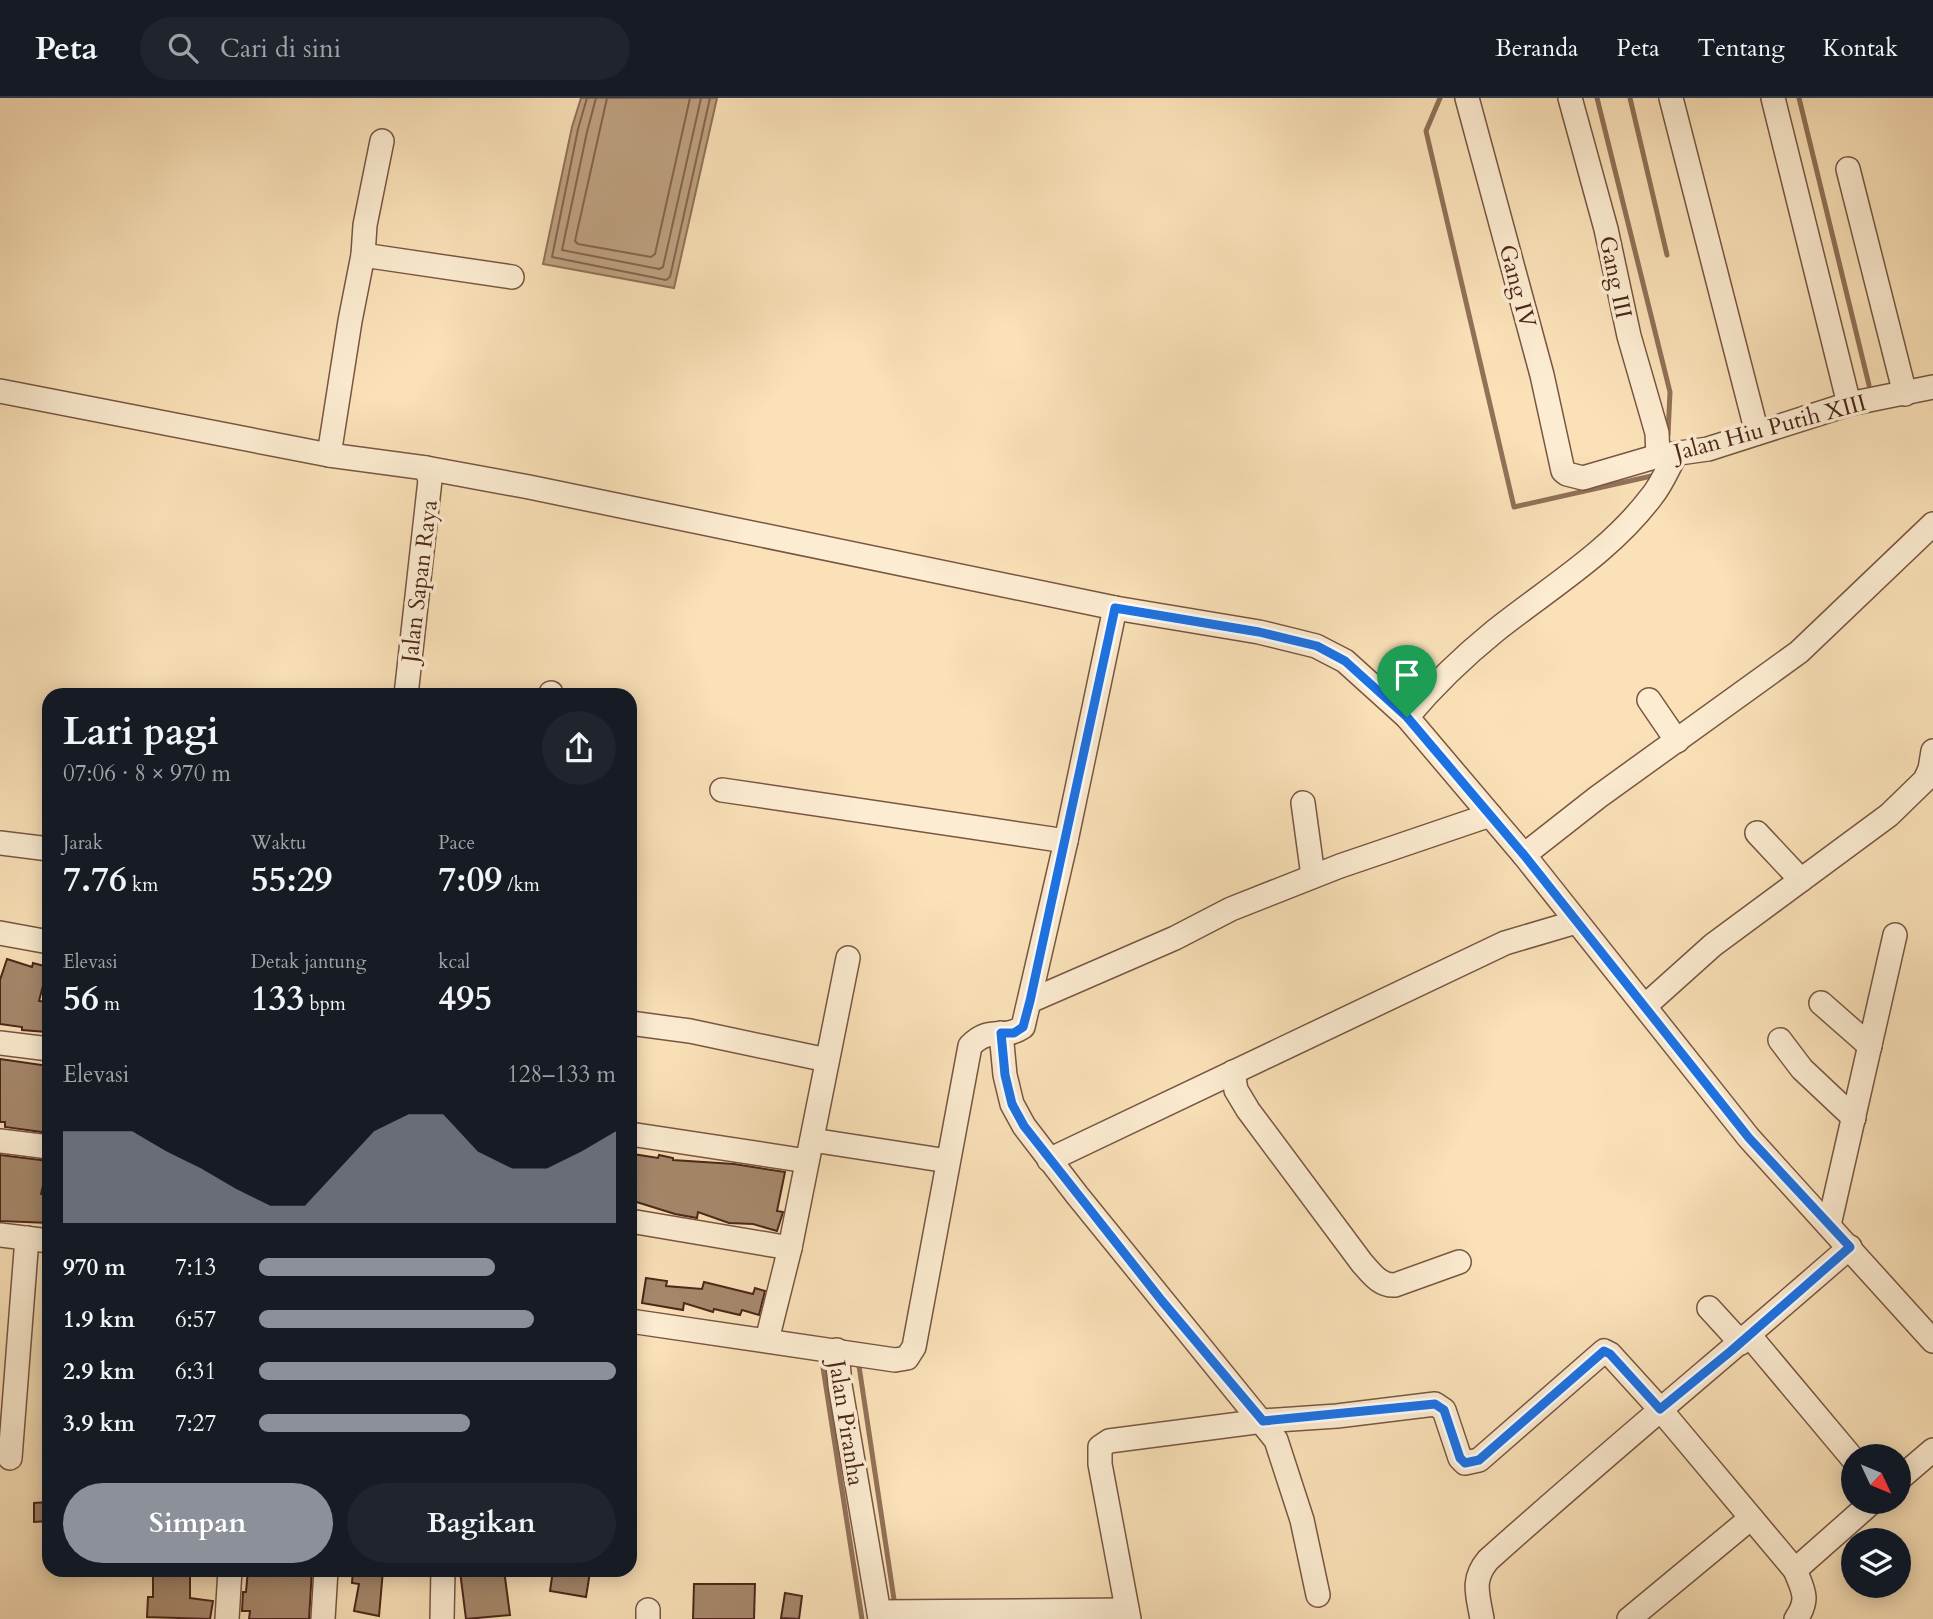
<!DOCTYPE html>
<html lang="id">
<head>
<meta charset="utf-8">
<style>
	body { margin:0; font-family:Cardo,serif; background:#20242c; color:#f1f3f6; height:100vh; display:flex; flex-direction:column; font-size:26px; white-space:nowrap }
	* { box-sizing:border-box; margin:0 }
	p { font-size:23px; color:#9ea1a6 }
	.icon { flex:none; width:38px; height:38px; fill:none; stroke:currentColor; stroke-width:2; stroke-linecap:round; stroke-linejoin:round }
	.map { position:relative; flex:1; overflow:hidden }
	.sheet { position:absolute; left:42px; top:590px; width:595px; height:889px; display:flex; flex-direction:column; background:#171b24; border-radius:21px; box-shadow:0 4px 18px #0003 }
	.sheet>* { flex:none }
	.needle { width:46px; rotate:134deg }
	.buttons { position:absolute; left:1841px; top:1346px; display:grid; gap:14px }
	.buttons a { display:grid; place-items:center; width:70px; height:70px; border-radius:50%; background:#171b24; box-shadow:0 4px 18px #0003; font-size:35px }
	.pin { position:absolute; display:grid; place-items:center; width:60px; height:60px; color:#fff; margin:-72px -30px; border-radius:50% 50% 50% 0; rotate:-45deg; box-shadow:0 0 7px #0007 }
	.pin .icon { rotate:45deg }
	.round { display:grid; place-items:center; flex:none; width:74px; height:74px; border-radius:37px; background:#20242c }
	.headline { display:flex; align-items:center; justify-content:space-between; height:119px; padding:0 21px }
	h1 { font-size:38px; font-weight:600; line-height:52px }
	.figures { display:grid; grid-template-columns:repeat(3,1fr); gap:10px; height:119px; padding:7px 21px }
	.figures div { display:grid; align-content:center }
	.figures b { font-size:35px; font-weight:600 }
	.figures small { font-size:19px; font-weight:400 }
	.figures p { font-size:19px }
	.chart { height:196px; padding:14px 21px }
	.chart p { display:flex; justify-content:space-between }
	.chart svg { width:100%; height:126px; margin-top:7px; fill:#8c9099; opacity:.7 }
	.cta { display:flex; gap:14px; margin-top:auto; padding:14px 21px }
	.cta a { flex:1; height:80px; border-radius:42px; background:#8c9099; color:#fff; font-size:28px; font-weight:600; line-height:80px; text-align:center }
	.cta a+a { background:#20242c; color:#f1f3f6 }
	ul { padding:0 21px; list-style:none; font-size:23px }
	li { display:grid; grid-template-columns:112px 84px 1fr; align-items:center; height:52px }
	li i { height:18px; border-radius:9px; background:#8c9099 }
	header { display:flex; align-items:center; gap:42px; box-sizing:border-box; height:98px; padding:0 35px; background:#171b24; border-bottom:2px solid #363941 }
	header strong { font-size:33px }
	nav { display:flex; gap:38px; margin-inline-start:auto; font-size:24px }
	.search { width:490px; height:63px; background:#20242c; display:flex; align-items:center; gap:18px; box-sizing:border-box; padding:0 24px; border-radius:38px; color:#9ea1a6; font-size:26px }
	.map>svg:first-child { display:block }
</style>
</head>
<body>
<header>
<strong>Peta</strong>
<div class="search"><svg class="icon" aria-label="search" viewBox="0 0 24 24"><circle cx="10" cy="10" r="6"/><path d="M15 15l6 6"/></svg>Cari di sini</div>
<nav><a>Beranda</a><a>Peta</a><a>Tentang</a><a>Kontak</a></nav>
</header>
<div class="map">
<svg width="1933" height="1521" viewBox="0 0 1933 1521">
	<rect width="100%" height="100%" fill="#fae1b8"/>
	<filter id="stains"><feTurbulence type="fractalNoise" baseFrequency=".00286" numOctaves="4"/><feColorMatrix values="0 0 0 0 .2 0 0 0 0 .09 0 0 0 0 .02 0 0 0 .5 -.17"/></filter>
	<radialGradient id="worn" r=".72"><stop offset=".6" stop-color="#630" stop-opacity="0"/><stop offset="1" stop-color="#630" stop-opacity=".3"/></radialGradient>
	<!-- water -->
	<polygon fill="#bfa282" stroke="#917158" stroke-width="2" points="581,0 717,0 674,190 543,166 572,29"/>
	<g fill="none" stroke-linecap="round" stroke-linejoin="round">
		<!-- shore -->
		<g stroke="#86644e" stroke-width="2">
			<polyline points="587,0 578,31 552,159 666,182 670,179 710,0"/>
			<polyline points="596,0 587,34 562,152 659,171 663,169 701,0"/>
			<polyline points="607,0 575,143 578,146 651,159 655,156 690,0"/>
		</g>
		<!-- stream -->
		<g stroke="#917158" stroke-width="5">
			<polyline points="1440,0 1426,33 1514,409 1656,377"/>
			<polyline points="1597,0 1670,294 1668,337"/>
			<polyline points="1630,0 1667,157"/>
			<polyline points="1799,0 1869,287"/>
			<polyline points="822,1263 862,1521"/>
			<polyline points="859,1268 895,1508"/>
		</g>
	</g>
	<!-- building -->
	<g fill="#a6886c" stroke="#4c271a" stroke-width="2">
		<polygon points="7,861 32,869 33,865 48,869 39,903 48,904 46,934 22,932 22,929 0,926 0,882"/>
		<polygon points="0,961 49,968 49,1035 5,1029 5,1024 0,1024"/>
		<polygon points="633,1056 658,1060 659,1057 673,1060 673,1062 734,1066 785,1074 777,1113 783,1114 777,1133 753,1126 729,1125 698,1114 697,1120 675,1116 630,1102 630,1072"/>
		<polygon points="0,1057 49,1063 41,1096 49,1097 49,1125 0,1123"/>
		<polygon points="646,1180 667,1183 666,1188 702,1191 704,1184 753,1196 755,1190 765,1193 759,1217 742,1212 740,1217 714,1211 713,1214 684,1205 683,1212 642,1205"/>
		<polygon points="49,1404 49,1423 34,1424 34,1405"/>
		<polygon points="153,1472 190,1472 190,1500 213,1503 210,1521 147,1519 148,1499 153,1499"/>
		<polygon points="248,1472 312,1472 309,1521 249,1521 250,1513 242,1513 243,1494 246,1494"/>
		<polygon points="353,1472 383,1472 379,1518 354,1513 359,1486 352,1485"/>
		<polygon points="504,1472 510,1517 466,1521 460,1473"/>
		<polygon points="553,1472 590,1474 586,1499 550,1493"/>
		<polygon points="694,1486 755,1486 754,1521 693,1521"/>
		<polygon points="785,1495 802,1498 799,1521 781,1520"/>
	</g>
	<g fill="none" stroke-linecap="round" stroke-linejoin="round">
		<defs>
			<g id="minor">
				<polyline points="1467,0 1542,277 1563,373 1567,376 1583,380 1658,358 1708,351 1849,306 1933,289"/>
				<polyline points="1570,0 1606,131 1629,238 1657,335 1658,358"/>
				<polyline points="1671,0 1757,335"/>
				<polyline points="1773,0 1849,306"/>
				<polyline points="1848,71 1905,296"/>
				<polyline points="363,157 365,127 382,43"/>
				<polyline points="0,293 329,357 426,370 529,389 1115,510 1259,534 1316,548 1345,563 1407,619 1524,757 1749,1040 1933,1243"/>
				<polyline points="329,357 350,223 363,157 512,179"/>
				<polyline points="406,597 430,382 426,370"/>
				<polyline points="550,597 551,595"/>
				<polyline points="1649,602 1677,643"/>
				<path d="M1407,619C1433,588 1463,559 1495,533C1549,490 1610,454 1652,398C1662,386 1668,370 1676,356"/>
				<polyline points="722,692 1066,743 1115,510"/>
				<polyline points="1303,705 1313,778"/>
				<polyline points="1757,735 1801,782"/>
				<polyline points="0,745 49,751"/>
				<polyline points="1524,757 1598,699 1799,554 1933,426"/>
				<polyline points="0,835 49,844"/>
				<polyline points="1030,903 1175,840 1231,811 1340,768 1490,717"/>
				<polyline points="1821,905 1870,948"/>
				<polyline points="1645,908 1713,847 1889,717 1925,682 1930,671 1933,653"/>
				<polyline points="630,925 690,933 827,962"/>
				<polyline points="1001,935 1005,977 1012,1006 1024,1028 1077,1097 1276,1342 1302,1422 1318,1497"/>
				<polyline points="1780,942 1802,971 1854,1020"/>
				<polyline points="0,945 49,951"/>
				<path d="M1233,974L1236,992L1248,1012L1362,1165C1372,1176 1380,1188 1395,1187L1459,1164"/>
				<polyline points="630,1036 807,1063"/>
				<polyline points="812,1042 948,1063"/>
				<polyline points="0,1043 49,1049"/>
				<polyline points="1049,1062 1505,845 1576,824"/>
				<polyline points="630,1123 790,1150"/>
				<polyline points="1829,1127 1895,837"/>
				<polyline points="0,1137 49,1143"/>
				<polyline points="1709,1210 1741,1245"/>
				<path d="M630,1223L895,1262L907,1260L914,1249L970,948C990,927 1002,943 1023,929L1066,743"/>
				<polyline points="1749,1237 1853,1361"/>
				<polyline points="767,1242 790,1150 848,860"/>
				<polyline points="837,1252 840,1287 880,1521"/>
				<polyline points="10,1360 27,1140"/>
				<polyline points="1899,1381 1933,1352"/>
				<polyline points="1795,1472 1872,1404"/>
				<polyline points="648,1512 648,1521"/>
				<polyline points="879,1514 1127,1512"/>
				<polyline points="227,1521 230,1472"/>
				<polyline points="323,1521 326,1472"/>
				<polyline points="442,1521 443,1472"/>
				<path d="M1129,1521L1100,1366V1349L1109,1343L1263,1323L1337,1318L1435,1306L1444,1312L1460,1360L1465,1365L1479,1362L1604,1253L1610,1256L1660,1311L1795,1472C1803,1492 1810,1501 1796,1521"/>
				<path d="M1482,1521C1478,1497 1471,1482 1488,1462C1607,1355 1730,1254 1850,1149"/>
				<polyline points="1629,1521 1751,1420"/>
			</g>
		</defs>
		<!-- minor casing -->
		<use href="#minor" stroke="#785642" stroke-width="26"/>
		<!-- minor -->
		<use href="#minor" stroke="#fcecd1" stroke-width="23"/>
	</g>
	<g fill="none" stroke-linecap="round" stroke-linejoin="round">
		<defs>
			<polygon id="route" points="1115,510 1259,534 1317,548 1345,563 1407,619 1524,757 1749,1040 1850,1149 1731,1253 1660,1311 1610,1256 1604,1253 1479,1362 1465,1365 1460,1360 1444,1312 1435,1306 1263,1323 1162,1203 1024,1028 1012,1006 1005,977 1001,935 1014,935 1023,929 1030,903"/>
		</defs>
		<!-- route casing -->
		<use href="#route" stroke="#fff" stroke-width="14"/>
		<!-- route -->
		<use href="#route" stroke="#1a73e8" stroke-width="9"/>
	</g>
	<g text-anchor="middle" stroke-width="7" stroke-linejoin="round" paint-order="stroke">
		<!-- street labels -->
		<g font-size="23" fill="#4c271a" stroke="#fcecd1">
			<text transform="translate(1616 179) rotate(78)" y="8">Gang III</text>
			<text transform="translate(1518 188) rotate(75)" y="8">Gang IV</text>
			<text transform="translate(1770 329) rotate(-15)" y="8">Jalan Hiu Putih XIII</text>
			<text transform="translate(419 483) rotate(-83)" y="8">Jalan Sapan Raya</text>
			<text transform="translate(847 1325) rotate(81)" y="8">Jalan Piranha</text>
		</g>
	</g>
	<rect width="100%" height="100%" filter="url(#stains)"/>
	<rect width="100%" height="100%" fill="url(#worn)"/>
</svg>
<div class="buttons">
<a><svg class="needle" viewBox="-14 -14 28 28"><path d="M0-13l5 13h-10z" fill="#e53935"/><path d="M0 13l5-13h-10z" fill="#9ea1a6"/></svg></a>
<a><svg class="icon" aria-label="layers" viewBox="0 0 24 24"><path d="M12 4l9 5-9 5-9-5zM3 14l9 5 9-5"/></svg></a>
</div>
<div class="pin" style="left:1407px;top:619px;background:#1e9e55"><svg class="icon" aria-label="arrive" viewBox="0 0 24 24"><path d="M6 21V4h12l-3 4 3 4H6"/></svg></div>
<section class="sheet">
<div class="headline"><div><h1>Lari pagi</h1><p>07:06 · 8 × 970 m</p></div><a class="round"><svg class="icon" aria-label="share" viewBox="0 0 24 24"><path d="M12 15V3M7 8l5-5 5 5M5 13v7h14v-7"/></svg></a></div>
<div class="figures">
<div><p>Jarak</p><b>7.76<small> km</small></b></div>
<div><p>Waktu</p><b>55:29</b></div>
<div><p>Pace</p><b>7:09<small> /km</small></b></div>
</div>
<div class="figures">
<div><p>Elevasi</p><b>56<small> m</small></b></div>
<div><p>Detak jantung</p><b>133<small> bpm</small></b></div>
<div><p>kcal</p><b>495</b></div>
</div>
<div class="chart"><p><span>Elevasi</span>128–133 m</p>
<svg viewBox="0 0 160 44" preserveAspectRatio="none"><path d="M0 44V12L10 12L20 12L30 19L40 25L50 32L60 38L70 38L80 25L90 12L100 6L110 6L120 19L130 25L140 25L150 19L160 12V44z"/></svg>
</div>
<ul>
<li><b>970 m</b>7:13<i style="width:66%"></i></li>
<li><b>1.9 km</b>6:57<i style="width:77%"></i></li>
<li><b>2.9 km</b>6:31<i style="width:100%"></i></li>
<li><b>3.9 km</b>7:27<i style="width:59%"></i></li>
</ul>
<div class="cta"><a>Simpan</a><a>Bagikan</a></div>
</section>
</div>
</body>
</html>
